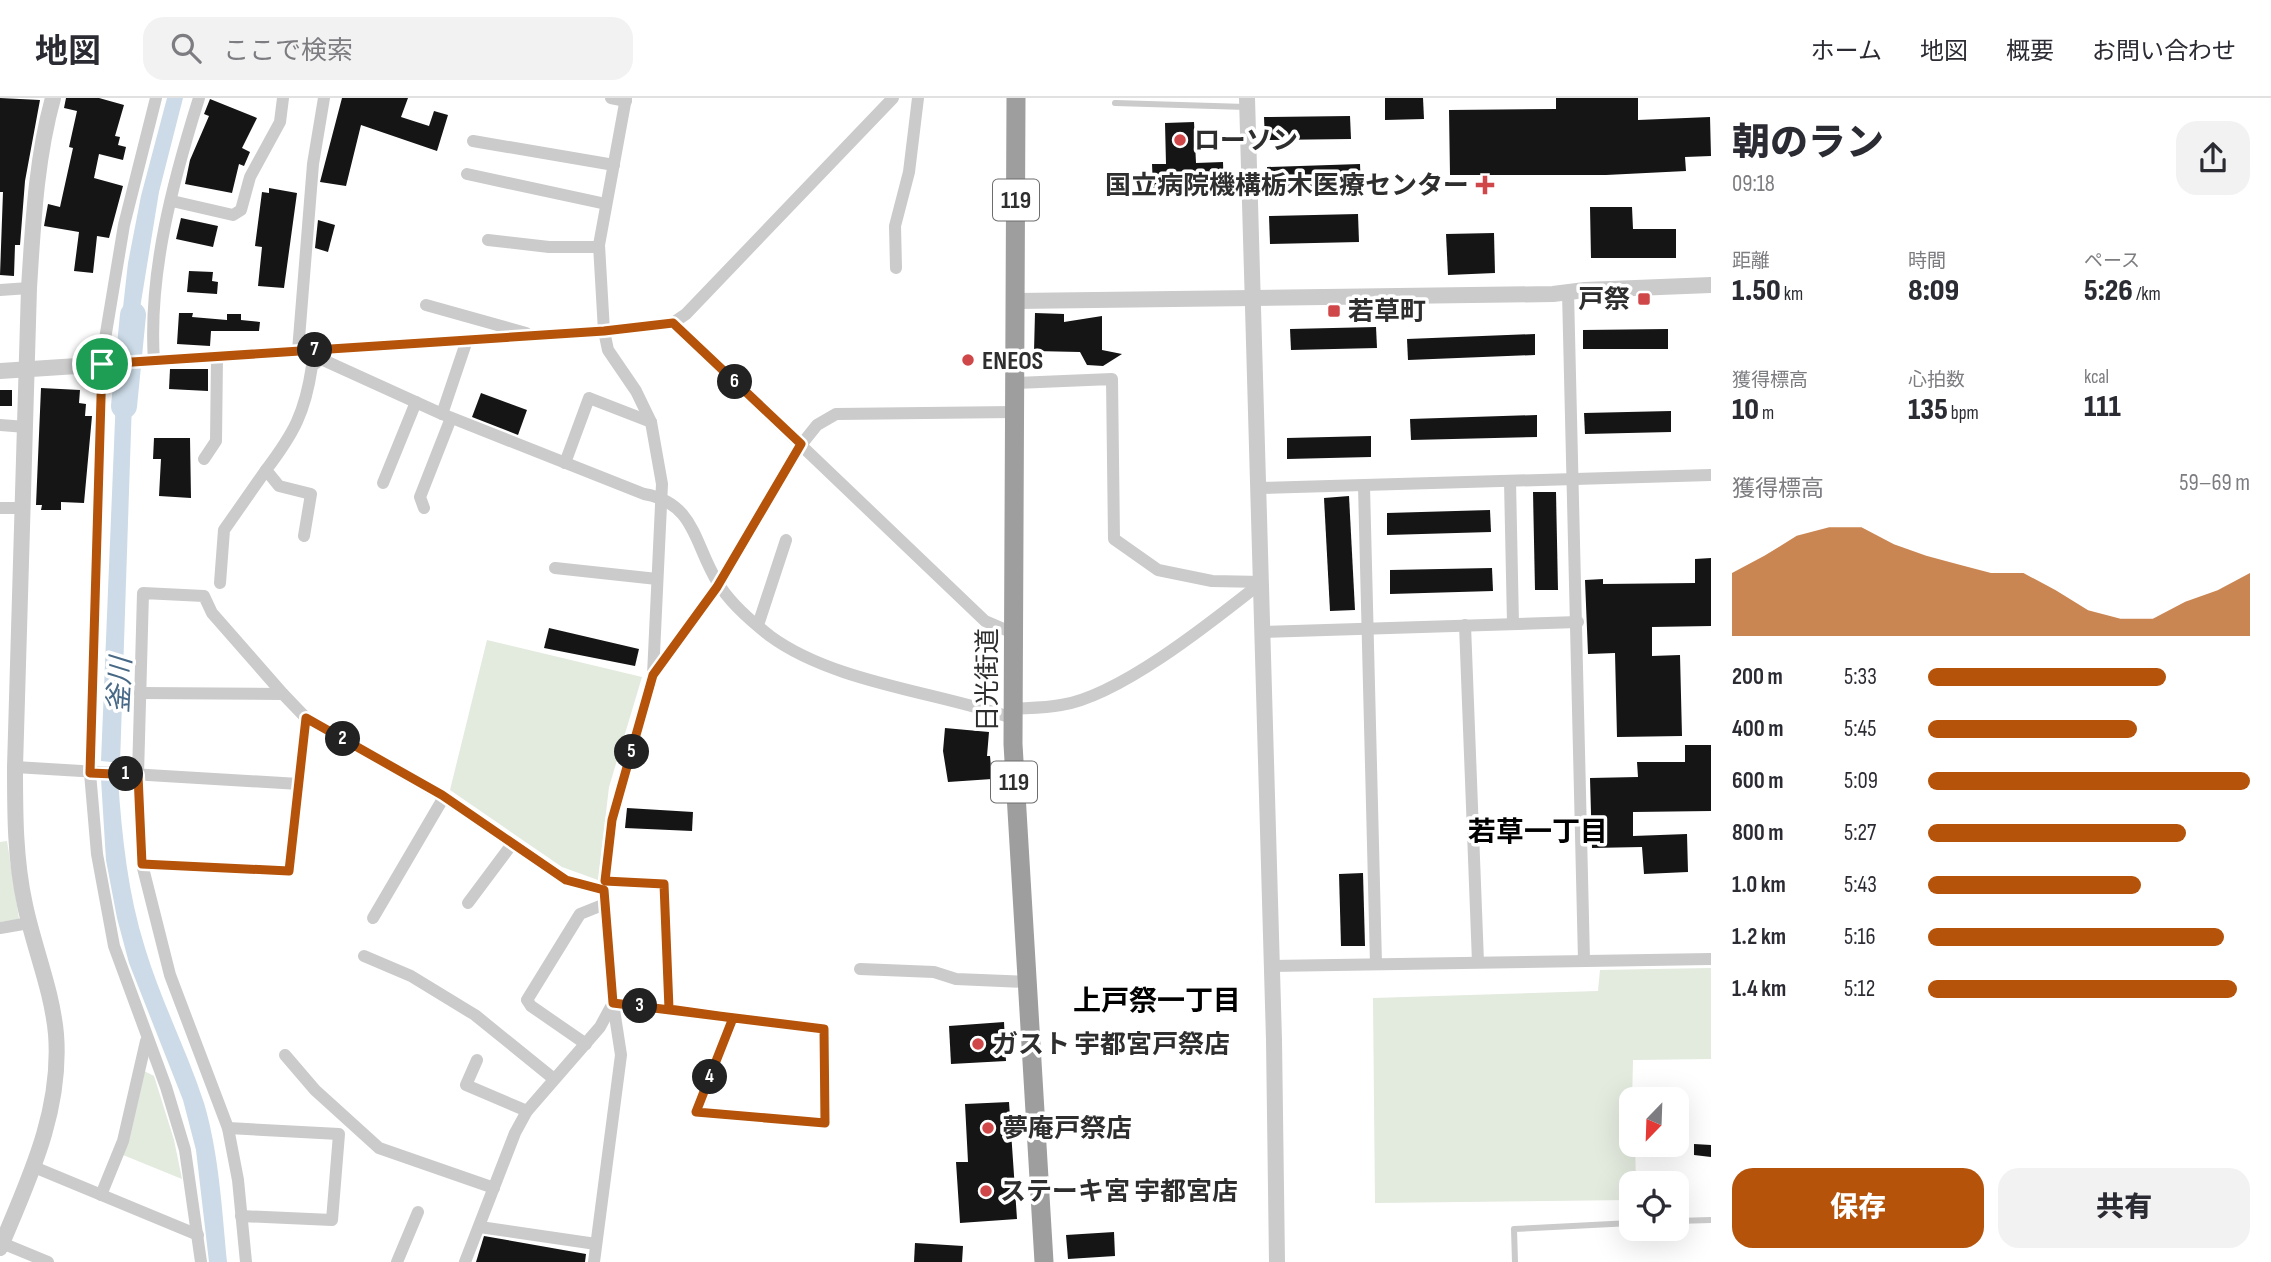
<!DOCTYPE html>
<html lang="ja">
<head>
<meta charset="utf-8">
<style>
	body { margin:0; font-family:"Sofia Sans Condensed","Noto Sans JP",sans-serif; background:#f2f2f3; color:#2b2b33; height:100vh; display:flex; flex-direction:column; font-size:26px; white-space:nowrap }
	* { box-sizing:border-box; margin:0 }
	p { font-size:23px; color:#7c7c81 }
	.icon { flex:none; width:38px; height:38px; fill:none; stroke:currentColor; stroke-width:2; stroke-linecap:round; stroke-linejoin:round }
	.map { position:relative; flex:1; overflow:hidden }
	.drawer { display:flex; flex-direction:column; background:#fff; width:560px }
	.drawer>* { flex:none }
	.needle { width:46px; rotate:203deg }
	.controls { position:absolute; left:1619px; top:989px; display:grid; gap:14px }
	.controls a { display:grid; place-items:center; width:70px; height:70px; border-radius:14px; background:#fff; box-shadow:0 7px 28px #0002; font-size:35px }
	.pin { position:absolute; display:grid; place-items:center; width:60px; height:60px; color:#fff; margin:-30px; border:4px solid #fff; border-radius:50%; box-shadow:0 2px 7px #0007 }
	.km { position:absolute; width:35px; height:35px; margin:-18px; border-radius:50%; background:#222; color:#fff; font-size:19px; line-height:35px; text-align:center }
	.round { display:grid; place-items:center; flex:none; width:74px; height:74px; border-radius:21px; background:#f2f2f3 }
	.summary { display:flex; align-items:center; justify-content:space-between; height:119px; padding:0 21px }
	h1 { font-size:38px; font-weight:800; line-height:52px }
	.stats { display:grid; grid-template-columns:repeat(3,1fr); gap:10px; height:119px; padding:7px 21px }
	.stats div { display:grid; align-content:center }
	.stats b { font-size:30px; font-weight:800 }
	.stats small { font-size:19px; font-weight:400 }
	.stats p { font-size:19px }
	.chart { height:196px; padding:14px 21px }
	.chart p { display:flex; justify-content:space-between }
	.chart svg { width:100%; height:126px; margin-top:7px; fill:#b45309; opacity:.7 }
	.cta { display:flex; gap:14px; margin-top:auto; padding:14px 21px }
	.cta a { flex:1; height:80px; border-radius:21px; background:#b45309; color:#fff; font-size:28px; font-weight:800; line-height:80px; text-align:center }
	.cta a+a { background:#f2f2f3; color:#2b2b33 }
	ul { padding:0 21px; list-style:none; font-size:23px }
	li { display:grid; grid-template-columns:112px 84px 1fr; align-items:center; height:52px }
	li i { height:18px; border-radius:9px; background:#b45309 }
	header { display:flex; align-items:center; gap:42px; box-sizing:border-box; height:98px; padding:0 35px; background:#fff; border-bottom:2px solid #e1e1e2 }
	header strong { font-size:33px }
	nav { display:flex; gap:38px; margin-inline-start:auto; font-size:24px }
	.search { width:490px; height:63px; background:#f2f2f3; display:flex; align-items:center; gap:18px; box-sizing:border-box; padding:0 24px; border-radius:21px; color:#7c7c81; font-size:26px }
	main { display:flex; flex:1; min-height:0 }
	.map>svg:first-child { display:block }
</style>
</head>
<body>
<header>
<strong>地図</strong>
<div class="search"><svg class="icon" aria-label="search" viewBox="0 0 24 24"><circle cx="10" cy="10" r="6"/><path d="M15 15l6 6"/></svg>ここで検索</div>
<nav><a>ホーム</a><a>地図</a><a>概要</a><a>お問い合わせ</a></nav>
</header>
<main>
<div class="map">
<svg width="1711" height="1164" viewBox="0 0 1711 1164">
	<rect width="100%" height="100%" fill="#fff"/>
	<!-- green -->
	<g fill="#e3eade">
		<polygon points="487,542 642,579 609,689 598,782 562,769 450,692"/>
		<polygon points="7,743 19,821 0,824 0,744"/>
		<polygon points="1711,870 1711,961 1633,962 1631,1046 1635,1047 1636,1085 1631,1085 1631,1102 1375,1105 1373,900 1598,893 1600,872"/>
		<polygon points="144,973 154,978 174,1042 182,1081 123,1057"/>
	</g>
	<!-- water -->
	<g fill="#ccdbe7">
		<polygon points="167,0 183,0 159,94 133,253 118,254 128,165 141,98"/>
		<polygon points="133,273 120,665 101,663 117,274"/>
		<path d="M101,681L118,682C122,739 128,796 145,850C161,903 187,953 204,1005C219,1056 222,1112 227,1164H209L196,1052L183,1002L129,865L117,820L106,762Z"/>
	</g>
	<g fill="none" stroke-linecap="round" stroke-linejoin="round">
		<!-- river -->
		<polyline stroke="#ccdbe7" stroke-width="26" points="124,308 133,217"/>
	</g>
	<!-- building -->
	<g fill="#151515">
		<polygon points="0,0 40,2 25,83 20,147 15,147 14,178 0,177 3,94 0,94"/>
		<polygon points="66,0 99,0 124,7 115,38 120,39 118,47 126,49 123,62 99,56 94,80 123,88 109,140 97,138 93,175 74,173 79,134 44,128 48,106 60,109 73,50 69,49 77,13 64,10"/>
		<polygon points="342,0 408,0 401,19 429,28 434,13 448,17 437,53 361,27 346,88 320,84"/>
		<polygon points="1385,0 1423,0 1424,21 1385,22"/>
		<polygon points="1556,0 1638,0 1638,22 1710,19 1711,58 1685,59 1686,73 1606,77 1450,77 1449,12 1556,11"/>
		<polygon points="210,1 257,20 242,50 250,54 244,68 239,66 232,95 185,86 190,62 209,18 204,16"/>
		<polygon points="1350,18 1351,41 1265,42 1264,19"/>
		<polygon points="1194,24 1196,65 1223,64 1224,97 1212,98 1212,88 1153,90 1152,66 1166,66 1165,25"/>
		<polygon points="1360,66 1361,92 1268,96 1267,69"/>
		<polygon points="269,90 297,95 284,190 258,188 262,149 255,148 262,94 269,95"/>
		<polygon points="1590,109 1632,109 1633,131 1676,131 1676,160 1591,160"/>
		<polygon points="1358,116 1359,144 1270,146 1269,118"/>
		<polygon points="181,120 218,128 213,149 176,141"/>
		<polygon points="318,122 335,127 328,154 315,150"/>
		<polygon points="1494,135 1495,175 1448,177 1446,136"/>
		<polygon points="189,173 213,174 212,183 218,184 217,196 187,194"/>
		<polygon points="179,215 193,215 192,219 227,222 227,216 241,216 241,222 260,224 259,233 211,233 210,248 177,246"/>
		<polygon points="1035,215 1064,216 1064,224 1102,218 1102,252 1122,256 1103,268 1087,267 1080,254 1034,253"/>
		<polygon points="1376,229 1377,250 1291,252 1290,231"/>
		<polygon points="1668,231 1668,251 1583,251 1583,232"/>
		<polygon points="1535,236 1535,257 1408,262 1407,241"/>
		<polygon points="170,271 208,271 208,293 169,291"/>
		<polygon points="41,290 80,292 79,305 86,306 85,318 92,318 84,405 61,404 61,412 41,412 42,407 36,407"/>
		<rect x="0" y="292" width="12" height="16"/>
		<polygon points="481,295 527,312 518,337 472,319"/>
		<polygon points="1671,313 1671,334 1585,336 1584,315"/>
		<polygon points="1537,317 1537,339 1411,342 1410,321"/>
		<polygon points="1371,338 1371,359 1287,361 1287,340"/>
		<polygon points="154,340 190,340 191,400 159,398 161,361 153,361"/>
		<polygon points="1533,394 1556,394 1558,492 1535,492"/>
		<polygon points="1349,398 1355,512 1330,513 1324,400"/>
		<polygon points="1490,412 1491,434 1387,437 1387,415"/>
		<polygon points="1711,460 1711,528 1652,529 1652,558 1680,557 1682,638 1617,639 1615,555 1588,556 1585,482 1603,481 1603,486 1695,485 1695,461"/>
		<polygon points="1492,470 1493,493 1390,496 1390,472"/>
		<polygon points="549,530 639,551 635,568 544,550"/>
		<polygon points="945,630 989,634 987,658 990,658 992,681 948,684 943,653"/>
		<polygon points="1685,647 1711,647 1711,713 1633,714 1633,738 1687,736 1688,774 1644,776 1642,749 1592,750 1590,680 1638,679 1637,664 1685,664"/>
		<polygon points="627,710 693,714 692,733 625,730"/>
		<polygon points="1363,775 1365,848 1341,848 1339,776"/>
		<polygon points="1004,924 1006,963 951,966 949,928"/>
		<polygon points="1009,1004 1017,1121 960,1125 956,1064 968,1064 965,1006"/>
		<polygon points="1694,1046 1711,1047 1711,1059 1694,1057"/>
		<polygon points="1114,1134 1115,1158 1068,1161 1066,1137"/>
		<polygon points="484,1138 586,1156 585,1164 476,1164"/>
		<polygon points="915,1145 963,1148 962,1164 914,1164"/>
	</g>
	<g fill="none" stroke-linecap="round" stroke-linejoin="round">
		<!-- service -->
		<g stroke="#cbcbcb" stroke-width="6">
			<polyline points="1115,5 1246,9"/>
			<polyline points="1676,1123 1711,1122"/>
			<polyline points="1515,1164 1514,1131 1631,1125"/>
		</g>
		<!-- minor -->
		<g stroke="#cbcbcb" stroke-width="12">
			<polyline points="156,0 124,127 102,259 90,675 97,756 114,848 166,989 185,1052 201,1164"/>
			<polyline points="611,0 626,3"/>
			<polyline points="473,43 614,67"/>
			<polyline points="467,76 606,106"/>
			<polyline points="172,103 233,117 241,112 250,79 280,24 283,0"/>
			<polyline points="488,142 549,149 599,149"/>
			<polyline points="896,170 895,128 909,74 918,0"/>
			<polyline points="0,192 29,190"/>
			<polyline points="1568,194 1584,862"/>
			<polyline points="426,207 526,235"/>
			<polyline points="673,225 686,216 893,0"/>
			<path d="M320,252L321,261L442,316L644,396C696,405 694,447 718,485C730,505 752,524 770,538C834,585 938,594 1012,620"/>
			<polyline points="298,253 313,66 324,0"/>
			<path d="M154,263C148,175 173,83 199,0"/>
			<polyline points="108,266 604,233 673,225 985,523 1013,535"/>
			<polyline points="1015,285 1112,281 1114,441 1158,472 1212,483 1262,484"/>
			<polyline points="442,316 467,242"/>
			<polyline points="0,327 26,329"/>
			<polyline points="204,361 216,343 217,259"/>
			<polyline points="565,365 589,300 651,324"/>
			<polyline points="1510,383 1513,526"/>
			<polyline points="383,385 416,304"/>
			<polyline points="1364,388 1376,866"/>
			<polyline points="1259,390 1711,377"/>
			<polyline points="0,410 22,410"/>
			<polyline points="424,410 420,399 451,320"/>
			<path d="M304,438L311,396L279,388L266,372C294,335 305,315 312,268L321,261"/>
			<polyline points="555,470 657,481"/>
			<polyline points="220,485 224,432 266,372"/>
			<polyline points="758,527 786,442"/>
			<polyline points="1465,527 1478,864"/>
			<polyline points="1263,534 1578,524"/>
			<polyline points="653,577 717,489 801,347 817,327 836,316 1014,314"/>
			<polyline points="140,595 283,596 306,620 289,773 142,766"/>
			<path d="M1013,611C1028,610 1045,610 1061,607C1120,598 1214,522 1262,484"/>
			<polyline points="306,620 444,699 566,782 604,792"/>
			<polyline points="15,669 299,686"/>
			<polyline points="468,805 512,746"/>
			<polyline points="373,820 444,699"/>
			<polyline points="0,830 29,825"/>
			<polyline points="364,858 411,878 475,917 554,981"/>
			<polyline points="1271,868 1711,861"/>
			<polyline points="860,871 934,874 956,881 1027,884"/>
			<polyline points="669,911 824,931 825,1025 697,1014 733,920"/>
			<polyline points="586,946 531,908 527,902 580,816 605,806"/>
			<polyline points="285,957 315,992 379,1050 494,1090"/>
			<polyline points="477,962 466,987 527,1013"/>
			<polyline points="228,1030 339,1036 332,1122 241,1118"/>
			<polyline points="34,1069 198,1137"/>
			<polyline points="101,1097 123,1043 146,943"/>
			<polyline points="480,1129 596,1146"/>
			<polyline points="2,1145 48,1164"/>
			<polyline points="246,1164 238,1082 228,1030 170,877 142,766 138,677 143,495 204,498 212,515 283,596"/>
			<polyline points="397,1164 418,1114"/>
			<polyline points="465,1164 515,1035 527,1013 600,929 613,905 604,792 612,722 653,577 662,386 651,324 636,293 608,252 604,233 599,147 626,0"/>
			<polyline points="594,1164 621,957 613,905 669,911 664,786 605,783"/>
		</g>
		<!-- tertiary -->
		<g stroke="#cbcbcb" stroke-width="16">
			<polyline points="1247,0 1274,942 1277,1164"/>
			<polyline points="1015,203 1553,196 1585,192 1711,187"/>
			<polyline points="0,273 108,266"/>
			<path d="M0,1150C29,1081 62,1013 56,936C52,892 34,850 25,807C15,761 15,716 15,669L29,190C33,127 36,61 53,0"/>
		</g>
		<!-- trunk -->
		<polyline stroke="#9e9e9e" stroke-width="19" points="1016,0 1013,646 1044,1164"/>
	</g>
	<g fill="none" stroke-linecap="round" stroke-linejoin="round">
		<defs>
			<polyline id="route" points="102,266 90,675 138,677 142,766 289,773 306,620 442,697 566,782 604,792 613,905 824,931 825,1025 696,1014 733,920 669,911 664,786 605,783 612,722 653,577 717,489 801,346 673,225 604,233 102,266"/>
		</defs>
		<!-- route casing -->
		<use href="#route" stroke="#fff" stroke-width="14"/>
		<!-- route -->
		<use href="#route" stroke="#b45309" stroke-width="9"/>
	</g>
	<!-- markers -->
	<g fill="#cf4748" stroke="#fff" stroke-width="2.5">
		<circle cx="1180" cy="42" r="7"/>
		<path d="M1481.5 76.5h7v7h7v7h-7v7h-7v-7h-7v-7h7z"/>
		<rect x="1637" y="194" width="14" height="14" rx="3.5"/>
		<rect x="1327" y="206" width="14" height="14" rx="3.5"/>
		<circle cx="968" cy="262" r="7"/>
		<circle cx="978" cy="946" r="7"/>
		<circle cx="988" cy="1030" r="7"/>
		<circle cx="986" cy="1093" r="7"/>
	</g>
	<g text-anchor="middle" stroke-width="7" stroke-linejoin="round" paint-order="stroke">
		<!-- shield labels -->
		<g fill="#fff" stroke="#6d6d6d" stroke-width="2">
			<rect x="993" y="81.5" width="46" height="41" rx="5"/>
			<rect x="991" y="663.5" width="46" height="41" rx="5"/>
		</g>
		<g font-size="24" font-weight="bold" fill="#2e2e2e">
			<text x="1016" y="110">119</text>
			<text x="1014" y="692">119</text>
		</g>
		<!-- poi labels -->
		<g font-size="26" font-weight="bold" fill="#2e2e2e" stroke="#fff" text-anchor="start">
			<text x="1194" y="51">ローソン</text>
			<text x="1469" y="96" text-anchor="end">国立病院機構栃木医療センター</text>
			<text x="1630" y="210" text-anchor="end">戸祭</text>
			<text x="1348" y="222">若草町</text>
			<text x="982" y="271">ENEOS</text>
			<text x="992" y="955">ガスト 宇都宮戸祭店</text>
			<text x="1002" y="1039">夢庵戸祭店</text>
			<text x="1000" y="1102">ステーキ宮 宇都宮店</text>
		</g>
		<!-- street labels -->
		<g font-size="26" fill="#2e2e2e" stroke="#fff">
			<text transform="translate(987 582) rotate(-90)" y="9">日光街道</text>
		</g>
		<!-- water labels -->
		<g font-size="28" font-style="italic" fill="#476986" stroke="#fff">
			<text transform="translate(119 587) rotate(-87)" y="10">釜川</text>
		</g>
		<!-- neighbourhood labels -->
		<g font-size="28" font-weight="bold" fill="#000" stroke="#fff">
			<text x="1538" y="743">若草一丁目</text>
			<text x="1157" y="912">上戸祭一丁目</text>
		</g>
	</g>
</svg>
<div class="controls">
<a><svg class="needle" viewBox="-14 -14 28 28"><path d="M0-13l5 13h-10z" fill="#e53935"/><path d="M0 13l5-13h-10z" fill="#7c7c81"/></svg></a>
<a><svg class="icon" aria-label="locate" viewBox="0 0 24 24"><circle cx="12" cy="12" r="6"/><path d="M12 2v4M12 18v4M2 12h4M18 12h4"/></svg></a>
</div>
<div class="pin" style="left:102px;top:266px;background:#1e9e55"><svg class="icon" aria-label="arrive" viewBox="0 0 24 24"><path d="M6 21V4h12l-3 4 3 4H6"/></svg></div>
<b class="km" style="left:126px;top:676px">1</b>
<b class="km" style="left:343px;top:641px">2</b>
<b class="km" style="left:640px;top:908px">3</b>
<b class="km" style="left:710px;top:979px">4</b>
<b class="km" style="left:632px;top:654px">5</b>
<b class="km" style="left:735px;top:284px">6</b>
<b class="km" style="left:315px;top:252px">7</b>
</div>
<section class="drawer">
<div class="summary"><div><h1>朝のラン</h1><p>09:18</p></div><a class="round"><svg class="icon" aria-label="share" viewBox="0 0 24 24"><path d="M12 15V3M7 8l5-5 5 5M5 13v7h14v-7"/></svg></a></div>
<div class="stats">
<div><p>距離</p><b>1.50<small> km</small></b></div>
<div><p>時間</p><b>8:09</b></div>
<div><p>ペース</p><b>5:26<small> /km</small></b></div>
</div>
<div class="stats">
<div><p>獲得標高</p><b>10<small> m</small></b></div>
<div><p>心拍数</p><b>135<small> bpm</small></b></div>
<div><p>kcal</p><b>111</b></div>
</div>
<div class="chart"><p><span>獲得標高</span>59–69 m</p>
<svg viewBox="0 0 160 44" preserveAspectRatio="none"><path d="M0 44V22L10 16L20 9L30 6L40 6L50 12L60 16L70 19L80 22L90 22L100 28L110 35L120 38L130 38L140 32L150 28L160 22V44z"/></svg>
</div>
<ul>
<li><b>200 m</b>5:33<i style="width:74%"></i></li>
<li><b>400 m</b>5:45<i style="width:65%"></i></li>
<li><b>600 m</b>5:09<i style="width:100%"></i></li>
<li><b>800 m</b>5:27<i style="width:80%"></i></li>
<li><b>1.0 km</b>5:43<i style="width:66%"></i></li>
<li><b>1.2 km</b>5:16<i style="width:92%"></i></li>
<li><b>1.4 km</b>5:12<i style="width:96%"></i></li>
</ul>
<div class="cta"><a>保存</a><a>共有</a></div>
</section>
</main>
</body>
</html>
